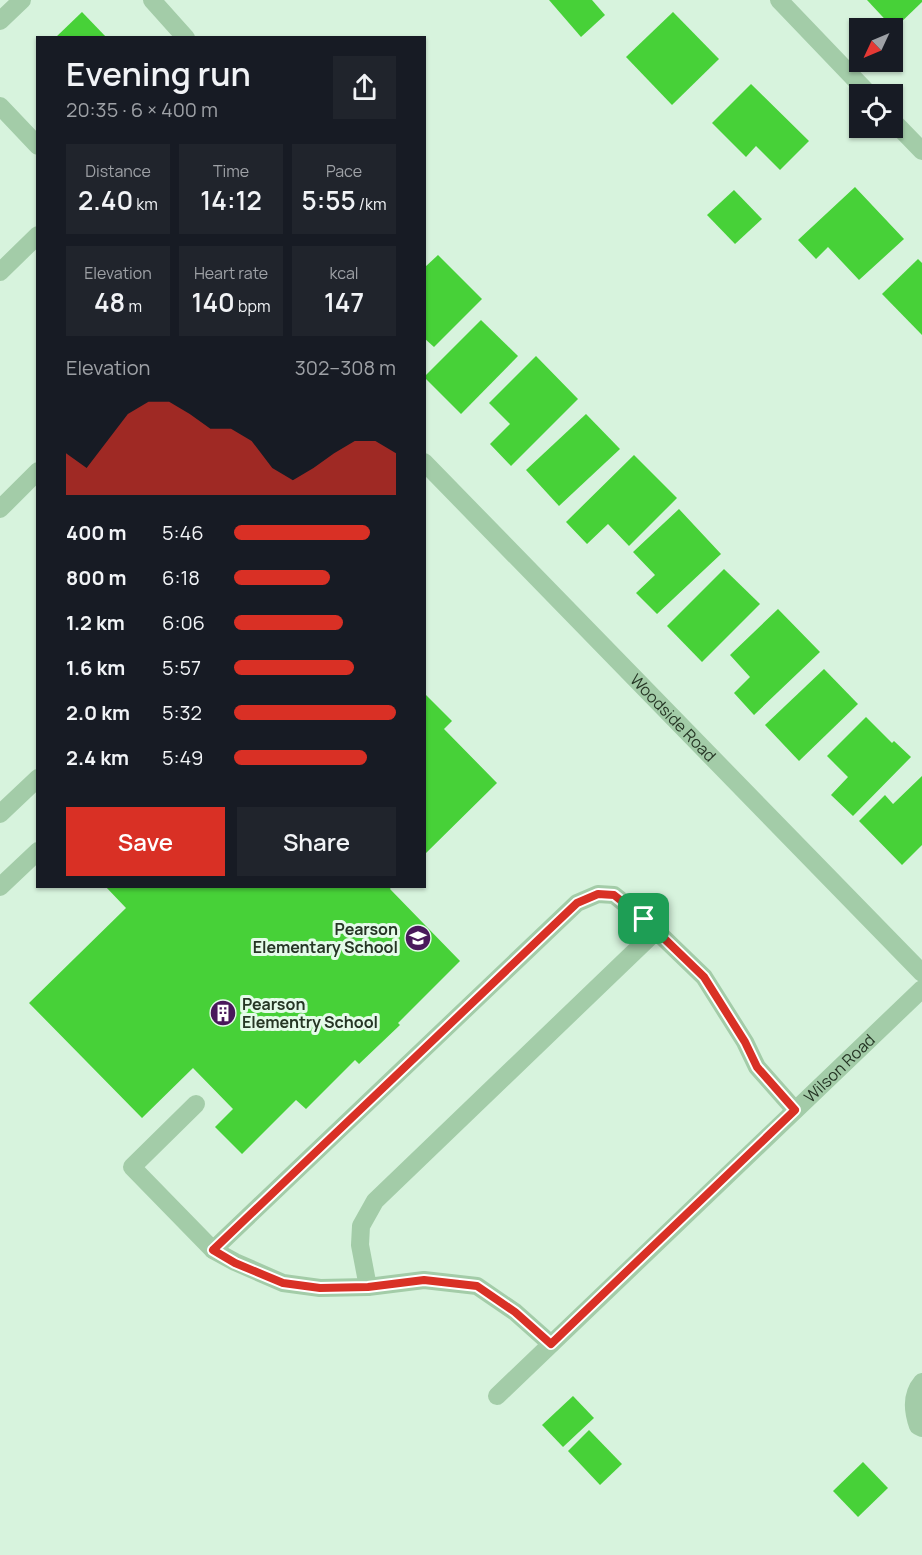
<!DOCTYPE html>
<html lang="en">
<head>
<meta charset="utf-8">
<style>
	body { margin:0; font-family:Manrope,sans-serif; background:#20242c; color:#f1f3f6; height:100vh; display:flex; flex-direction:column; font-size:22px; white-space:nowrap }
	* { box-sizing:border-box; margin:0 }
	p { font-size:20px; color:#9ea1a6 }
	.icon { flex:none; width:33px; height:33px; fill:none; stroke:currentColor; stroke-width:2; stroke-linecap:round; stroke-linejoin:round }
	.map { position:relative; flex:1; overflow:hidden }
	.details { position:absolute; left:36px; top:36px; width:390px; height:852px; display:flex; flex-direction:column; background:#171b24; border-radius:0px; box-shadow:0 2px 4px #0004 }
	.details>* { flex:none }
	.needle { width:39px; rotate:226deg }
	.buttons { position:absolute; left:849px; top:18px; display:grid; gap:12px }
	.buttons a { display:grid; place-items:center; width:54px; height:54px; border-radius:0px; background:#171b24; box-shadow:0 2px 4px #0004; font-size:30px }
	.pin { position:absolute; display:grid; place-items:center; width:51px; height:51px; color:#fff; margin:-26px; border-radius:12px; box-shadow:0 3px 9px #0006 }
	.round { display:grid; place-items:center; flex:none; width:63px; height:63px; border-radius:0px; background:#20242c }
	.head { display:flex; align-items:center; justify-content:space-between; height:102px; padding:0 30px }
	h1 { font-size:33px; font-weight:600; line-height:45px }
	.figures { display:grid; grid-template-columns:repeat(3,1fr); gap:9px; height:102px; padding:6px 30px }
	.figures div { display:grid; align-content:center; border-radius:0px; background:#20242c; text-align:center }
	.figures b { font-size:26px; font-weight:600 }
	.figures small { font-size:16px; font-weight:400 }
	.figures p { font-size:16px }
	.chart { height:168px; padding:12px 30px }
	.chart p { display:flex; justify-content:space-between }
	.chart svg { width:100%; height:108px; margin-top:6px; fill:#d93025; opacity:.7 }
	.button { display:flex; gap:12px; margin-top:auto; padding:12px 30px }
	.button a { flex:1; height:69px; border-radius:0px; background:#d93025; color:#fff; font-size:24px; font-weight:600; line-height:69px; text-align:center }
	.button a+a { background:#20242c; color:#f1f3f6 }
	ul { padding:0 30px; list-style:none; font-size:20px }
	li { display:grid; grid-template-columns:96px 72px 1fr; align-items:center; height:45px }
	li i { height:15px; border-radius:8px; background:#d93025 }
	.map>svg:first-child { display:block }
</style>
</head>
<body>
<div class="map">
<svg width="922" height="1555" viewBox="0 0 922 1555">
	<rect width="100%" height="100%" fill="#d7f3dd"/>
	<!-- building -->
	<g fill="#47d138">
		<polygon points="549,0 592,0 605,15 581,37"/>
		<polygon points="867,0 922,0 922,2 894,29"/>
		<polygon points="82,12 107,38 55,38"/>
		<polygon points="673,12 719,59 672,105 626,57"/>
		<polygon points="751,84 809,141 780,170 756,146 746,157 712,123"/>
		<polygon points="855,187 904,239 859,280 828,247 816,259 798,240"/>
		<polygon points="734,190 762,219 735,244 707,215"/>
		<polygon points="438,255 482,299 434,347 424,338 424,268"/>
		<polygon points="918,259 922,263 922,335 882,294"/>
		<polygon points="481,320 518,356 461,414 424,377"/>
		<polygon points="536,356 578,399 511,466 490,444 510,424 489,403"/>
		<polygon points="586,414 620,449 559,506 526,470"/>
		<polygon points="634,455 677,498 629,546 608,524 587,544 566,522"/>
		<polygon points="679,509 721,554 657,614 636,593 655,575 633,552"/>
		<polygon points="724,569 760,604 702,662 667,626"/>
		<polygon points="778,609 820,652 754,715 734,693 750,677 730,655"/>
		<polygon points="824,669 858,704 799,761 765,725"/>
		<polygon points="424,693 452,721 444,729 497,783 424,855"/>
		<polygon points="866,717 892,743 894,741 911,757 853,816 831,795 848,777 827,756"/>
		<polygon points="922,776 922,845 902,865 859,821 885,795 893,804"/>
		<polygon points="105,886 392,886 390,889 460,961 398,1023 400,1025 359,1064 355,1060 306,1109 296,1100 242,1154 215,1127 233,1109 193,1068 142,1118 29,1003 126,908"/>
		<polygon points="573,1396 594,1418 563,1447 542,1425"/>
		<polygon points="589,1430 622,1464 600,1485 568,1451"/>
		<polygon points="863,1462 888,1488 858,1517 833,1491"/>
	</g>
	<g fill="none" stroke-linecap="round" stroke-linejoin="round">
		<!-- minor -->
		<g stroke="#a3cca8" stroke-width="18">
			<polyline points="152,0 186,38"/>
			<polyline points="779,0 869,94"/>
			<polyline points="0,21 22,0"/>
			<polyline points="0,106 38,146"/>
			<polyline points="892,120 922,151"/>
			<polyline points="0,272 38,235"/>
			<path id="s1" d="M424,462L922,973"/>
			<polyline points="0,509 38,471"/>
			<polyline points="0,814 38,778"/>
			<polyline points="0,887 38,851"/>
			<polyline points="196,1104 132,1167 213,1250"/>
			<polyline points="368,1287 360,1245 361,1226 375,1201 656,931"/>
			<polyline points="551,1344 515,1312 477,1286 424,1280 368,1287 320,1288 283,1283 235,1262 213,1250 577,903 598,894 614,895 644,919 704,977 745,1042 757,1067 795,1110"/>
			<path d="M922,1382C911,1395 913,1412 918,1426L922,1428"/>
			<path id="s2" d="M497,1396L922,989"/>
		</g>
	</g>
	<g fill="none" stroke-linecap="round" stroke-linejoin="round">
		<defs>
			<polygon id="route" points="598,894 614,895 644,919 704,977 745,1042 757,1067 795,1110 551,1344 515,1312 477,1286 424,1280 368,1287 320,1288 283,1283 235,1263 213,1250 577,903"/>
		</defs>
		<!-- route casing -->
		<use href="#route" stroke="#fff" stroke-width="12"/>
		<!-- route -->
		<use href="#route" stroke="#d93025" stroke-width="8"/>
	</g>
	<!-- icons -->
	<defs>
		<symbol id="school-disc" viewBox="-11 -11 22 22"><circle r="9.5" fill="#49185b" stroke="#e4fbe9"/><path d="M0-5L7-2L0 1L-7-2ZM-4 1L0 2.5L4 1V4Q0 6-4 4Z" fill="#fff"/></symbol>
		<symbol id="building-disc" viewBox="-11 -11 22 22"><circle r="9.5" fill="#49185b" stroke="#e4fbe9"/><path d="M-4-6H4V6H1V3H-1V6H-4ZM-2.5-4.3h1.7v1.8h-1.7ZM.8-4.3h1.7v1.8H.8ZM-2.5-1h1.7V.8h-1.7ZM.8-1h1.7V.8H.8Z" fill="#fff"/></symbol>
	</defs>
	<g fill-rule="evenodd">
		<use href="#school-disc" x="403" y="923" width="30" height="30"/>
		<use href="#building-disc" x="208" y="998" width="30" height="30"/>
	</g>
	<g text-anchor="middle" stroke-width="6" stroke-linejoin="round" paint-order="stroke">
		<!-- street labels -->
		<g font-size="16" fill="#263625" stroke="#e4fbe9">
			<text dy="6" stroke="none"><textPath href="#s1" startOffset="357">Woodside Road</textPath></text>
			<text dy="6" stroke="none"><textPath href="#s2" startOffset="474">Wilson Road</textPath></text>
		</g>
		<!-- poi labels -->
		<g font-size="16" font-weight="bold" fill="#263625" stroke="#e4fbe9" text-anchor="end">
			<text x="398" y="935">Pearson<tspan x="398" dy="18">Elementary School</tspan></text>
			<text x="242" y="1010" text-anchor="start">Pearson<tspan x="242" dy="18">Elementry School</tspan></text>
		</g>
	</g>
</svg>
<div class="buttons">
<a><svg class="needle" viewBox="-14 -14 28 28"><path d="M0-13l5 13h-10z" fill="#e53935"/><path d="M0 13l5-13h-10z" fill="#9ea1a6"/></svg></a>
<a><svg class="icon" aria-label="locate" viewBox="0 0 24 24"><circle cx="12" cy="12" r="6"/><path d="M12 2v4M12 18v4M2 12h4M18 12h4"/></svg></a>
</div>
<div class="pin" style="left:644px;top:919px;background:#1e9e55"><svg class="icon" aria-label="arrive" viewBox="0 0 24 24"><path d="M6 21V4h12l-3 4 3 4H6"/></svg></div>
<section class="details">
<div class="head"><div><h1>Evening run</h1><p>20:35 · 6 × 400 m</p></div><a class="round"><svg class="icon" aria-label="share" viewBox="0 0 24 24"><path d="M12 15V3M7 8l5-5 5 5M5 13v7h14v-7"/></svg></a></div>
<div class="figures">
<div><p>Distance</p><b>2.40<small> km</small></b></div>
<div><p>Time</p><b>14:12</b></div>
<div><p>Pace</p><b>5:55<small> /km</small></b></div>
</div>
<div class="figures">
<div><p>Elevation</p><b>48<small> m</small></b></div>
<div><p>Heart rate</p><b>140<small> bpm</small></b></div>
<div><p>kcal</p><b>147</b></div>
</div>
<div class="chart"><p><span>Elevation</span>302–308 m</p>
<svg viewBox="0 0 160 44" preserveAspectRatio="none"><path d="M0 44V27L10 33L20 22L30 11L40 6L50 6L60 11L70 17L80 17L90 22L100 33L110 38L120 33L130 27L140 22L150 22L160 27V44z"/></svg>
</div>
<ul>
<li><b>400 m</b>5:46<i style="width:84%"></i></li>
<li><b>800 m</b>6:18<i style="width:59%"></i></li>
<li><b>1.2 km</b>6:06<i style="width:67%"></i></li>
<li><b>1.6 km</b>5:57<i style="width:74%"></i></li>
<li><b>2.0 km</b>5:32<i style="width:100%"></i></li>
<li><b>2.4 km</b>5:49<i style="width:82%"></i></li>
</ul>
<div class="button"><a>Save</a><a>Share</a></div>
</section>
</div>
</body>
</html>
